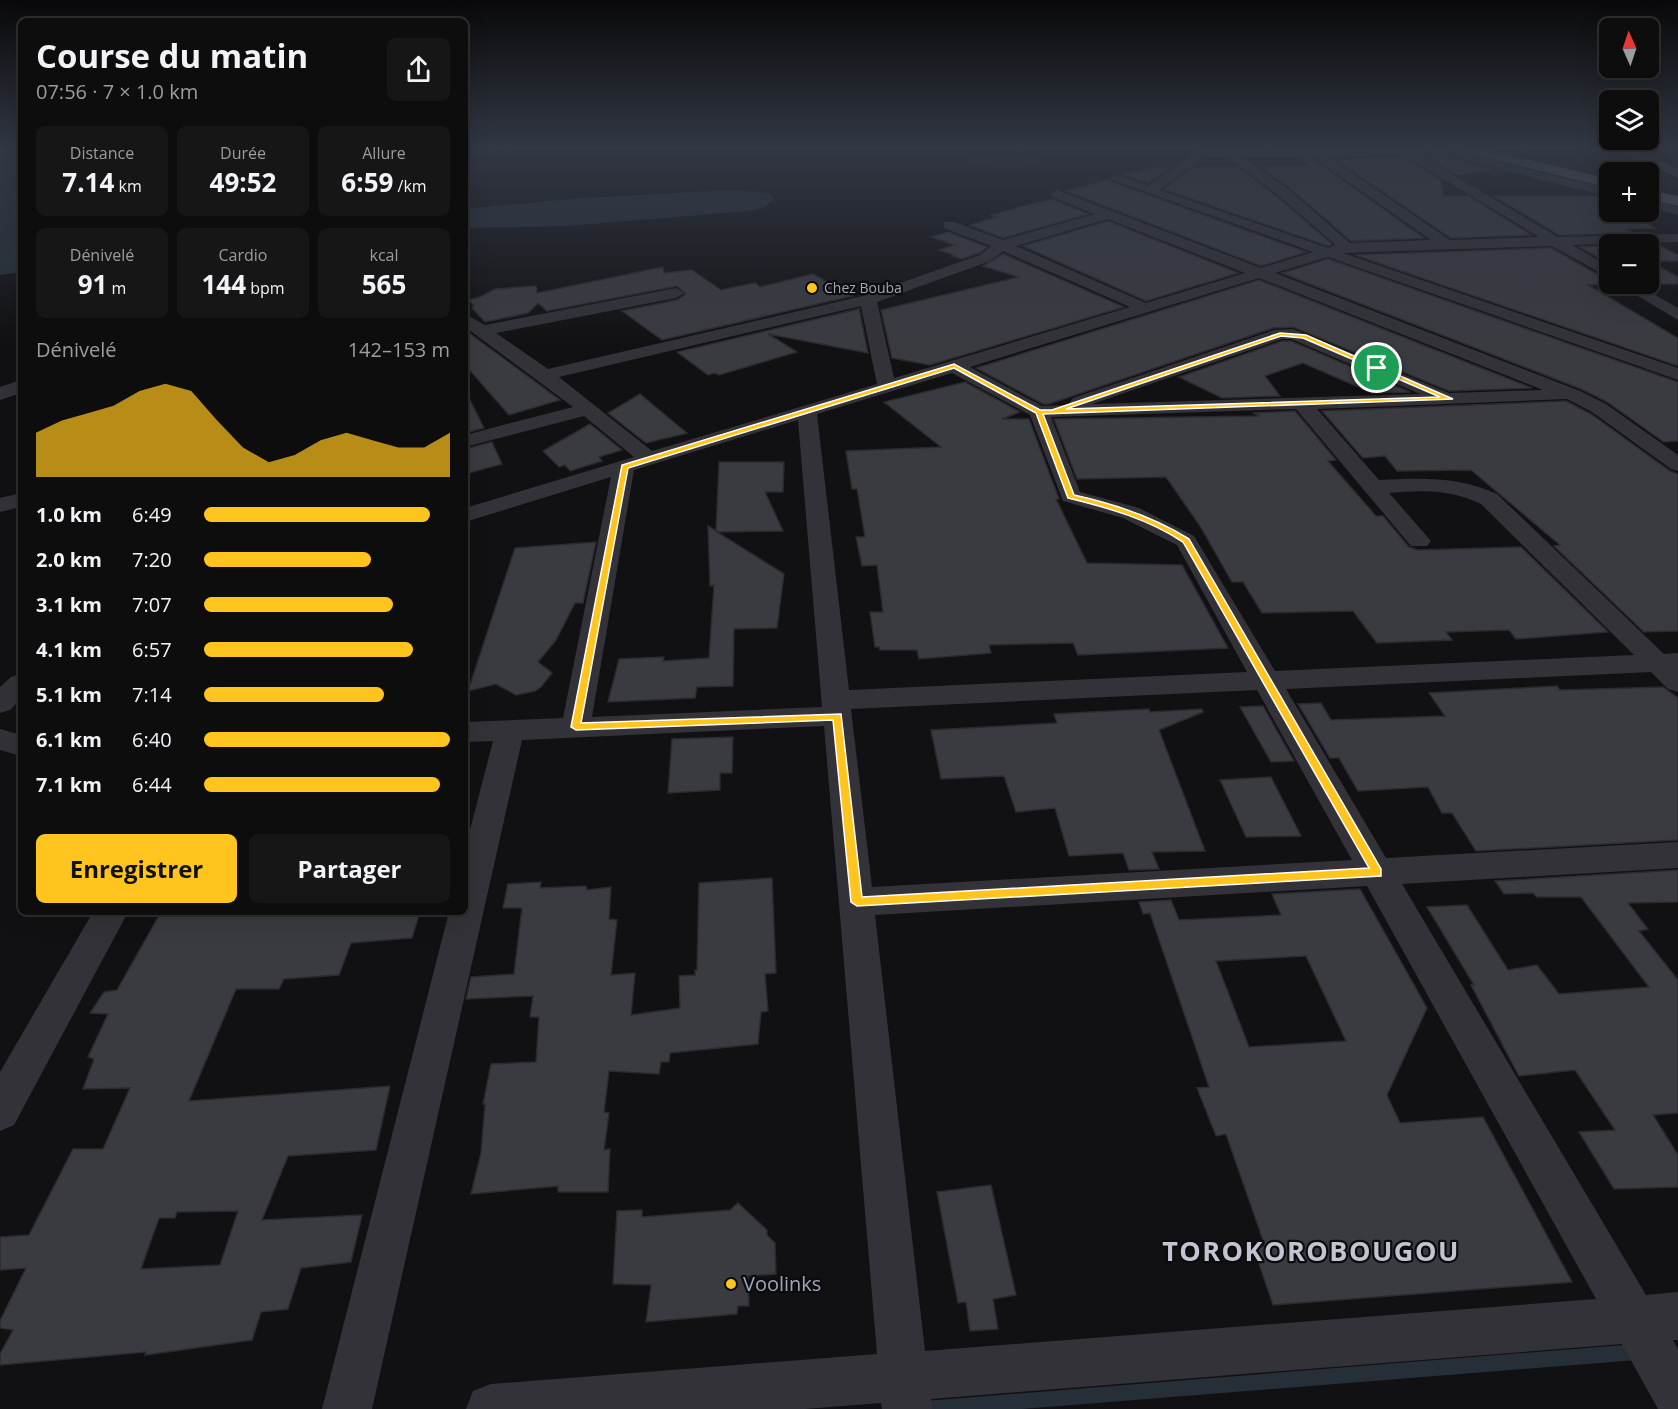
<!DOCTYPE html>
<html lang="fr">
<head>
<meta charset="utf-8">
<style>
	body { margin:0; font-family:"Open Sans",sans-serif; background:#161617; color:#f1f3f6; height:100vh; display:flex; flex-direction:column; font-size:22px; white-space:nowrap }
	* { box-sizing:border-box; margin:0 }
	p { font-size:20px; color:#9a9c9e }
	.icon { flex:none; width:33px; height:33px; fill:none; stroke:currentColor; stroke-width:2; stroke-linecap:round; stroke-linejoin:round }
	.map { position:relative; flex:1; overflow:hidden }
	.side { position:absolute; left:18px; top:18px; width:450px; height:897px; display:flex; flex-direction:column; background:#0d0d0e; border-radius:9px; box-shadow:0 6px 24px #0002,0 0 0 2px #2d2d2e }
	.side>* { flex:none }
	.needle { width:39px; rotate:357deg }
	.tools { position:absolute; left:1599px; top:18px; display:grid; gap:12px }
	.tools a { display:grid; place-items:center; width:60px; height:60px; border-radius:9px; background:#0d0d0e; box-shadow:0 6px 24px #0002,0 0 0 2px #2d2d2e; font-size:30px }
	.pin { position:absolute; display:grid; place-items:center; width:51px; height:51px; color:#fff; margin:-26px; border:3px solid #fff; border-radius:50%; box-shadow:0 2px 6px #0007 }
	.round { display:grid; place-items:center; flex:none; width:63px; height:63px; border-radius:9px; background:#161617 }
	.head { display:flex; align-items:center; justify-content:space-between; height:102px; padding:0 18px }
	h1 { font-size:33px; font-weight:700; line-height:45px }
	.metrics { display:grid; grid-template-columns:repeat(3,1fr); gap:9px; height:102px; padding:6px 18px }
	.metrics div { display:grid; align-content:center; border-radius:9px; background:#161617; text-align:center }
	.metrics b { font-size:26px; font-weight:700 }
	.metrics small { font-size:16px; font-weight:400 }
	.metrics p { font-size:16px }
	.chart { height:168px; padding:12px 18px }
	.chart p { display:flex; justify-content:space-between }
	.chart svg { width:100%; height:108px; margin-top:6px; fill:#ffc41d; opacity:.7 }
	.action { display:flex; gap:12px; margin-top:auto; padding:12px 18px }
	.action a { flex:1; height:69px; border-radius:9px; background:#ffc41d; color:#111; font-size:24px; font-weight:700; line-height:69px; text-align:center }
	.action a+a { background:#161617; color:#f1f3f6 }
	ul { padding:0 18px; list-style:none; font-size:20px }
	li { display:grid; grid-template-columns:96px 72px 1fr; align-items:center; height:45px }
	li i { height:15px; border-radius:8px; background:#ffc41d }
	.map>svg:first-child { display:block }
</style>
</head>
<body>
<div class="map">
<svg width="1678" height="1409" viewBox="0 0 1678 1409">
	<rect width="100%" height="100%" fill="#111113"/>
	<!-- green -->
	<path fill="#1b231d" d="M941,147H1057C1029,179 972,166 939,148Z"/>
	<!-- water -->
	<g fill="#262f38">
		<polygon points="0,147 21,147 21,272 0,275"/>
		<polygon points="732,190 769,193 774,199 763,208 748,211 568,226 465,228 465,209 582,198"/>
	</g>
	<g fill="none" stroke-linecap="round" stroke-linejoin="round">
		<!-- stream -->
		<g fill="#262f38" fill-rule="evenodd">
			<polygon points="1566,147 1613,147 1611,148"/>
			<polygon points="1637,1344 1642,1347 1645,1352 1642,1357 1637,1360 1022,1409 916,1409 918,1403 924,1401"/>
		</g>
	</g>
	<!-- building -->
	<g fill="#3a3b41" stroke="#2b2b2f" stroke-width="1.5" fill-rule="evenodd">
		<polygon points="1440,156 1491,169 1457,175 1426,157"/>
		<polygon points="1403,157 1441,181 1443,196 1468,196 1531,235 1451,238 1335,159"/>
		<polygon points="1301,159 1312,159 1424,238 1351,241 1289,187 1260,167 1310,166"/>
		<polygon points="1237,167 1277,197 1332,244 1328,246 1164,189 1193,168"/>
		<polygon points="1151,168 1169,168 1148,183 1124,175"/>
		<polygon points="1108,180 1109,181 1306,252 1261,266 1066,191"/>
		<polygon points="1494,196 1596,196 1610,202 1610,212 1626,212 1655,228 1626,229 1634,233 1559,235"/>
		<polygon points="1051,199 1088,214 1003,238 970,225 997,217 991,215"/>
		<polygon points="1108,221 1238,273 1146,301 1023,246"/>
		<polygon points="948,232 987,247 979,253 962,259 952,256 954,255 939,250 955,245 932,237"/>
		<polygon points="1648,245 1658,245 1678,255 1678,261 1649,261 1678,277 1678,284 1640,284 1648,284"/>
		<polygon points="1610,246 1610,264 1580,247"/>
		<polygon points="1551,248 1616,285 1588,285 1678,338 1678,366 1355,255"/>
		<polygon points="1003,254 1124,307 930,365 892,358 881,310 1019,277 983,266"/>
		<polygon points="1328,259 1678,382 1678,441 1664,442 1607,402 1581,389 1282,273"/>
		<polygon points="663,267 664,273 692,270 721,290 755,283 760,287 813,274 852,296 662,340 622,311 677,300 686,294 677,286 547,311 538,303 528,313 485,322 472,308 474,306 469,300 480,297 495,289 536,286 537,293"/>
		<polygon points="1259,280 1532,388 1449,391 1293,327 1273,328 1049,404 1043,404 976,368"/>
		<polygon points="859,309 868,353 768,334 797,352 719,375 715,373 708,375 677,352"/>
		<polygon points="465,330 560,400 509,415 465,365"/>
		<polygon points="1282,341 1291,341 1410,392 1372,393 1303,363 1265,376 1280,396 1222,398 1179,377"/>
		<polygon points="965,382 1020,412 1002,419 1029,419 1059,499 1056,499 1087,563 1182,565 1228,648 1078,655 1073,643 989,645 991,653 919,659 917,650 880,650 879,647 875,647 870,612 883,612 877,565 862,566 856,537 865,537 857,489 852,489 846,451 941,447 884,402"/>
		<polygon points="465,390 484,428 465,433"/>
		<polygon points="640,394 687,433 646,443 608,413"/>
		<polygon points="1566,401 1591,414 1670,471 1678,474 1678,631 1644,632 1554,546 1560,545 1471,470 1397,471 1385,456 1363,458 1322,411"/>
		<polygon points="1295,411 1336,460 1328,461 1376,516 1383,516 1409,547 1418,550 1521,547 1608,632 1516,639 1509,630 1446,632 1452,640 1377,643 1353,611 1262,613 1243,582 1232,582 1200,526 1166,477 1077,479 1054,419 1260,416 1253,413"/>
		<polygon points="590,424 622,450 599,457 602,461 570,471 565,465 559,467 543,451"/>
		<polygon points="492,442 502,464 465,474 465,449"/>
		<polygon points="719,462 784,462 783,492 765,492 783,531 717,532 784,574 777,628 734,629 733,686 697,687 695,698 608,702 619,659 664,657 663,661 709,658 714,585 710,586 708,526 716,531"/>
		<polygon points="596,542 583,603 575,603 556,640 538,662 552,673 541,687 535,691 516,695 496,684 468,691 515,548"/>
		<polygon points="1557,686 1560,690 1663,687 1678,698 1678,840 1476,851 1452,813 1442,813 1428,787 1358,791 1339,758 1330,758 1298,704 1321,703 1331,720 1445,716 1429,693"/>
		<polygon points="1263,706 1294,761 1271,762 1240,707"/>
		<polygon points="1149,709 1150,712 1202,709 1203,712 1159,730 1205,851 1152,852 1159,869 1129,870 1123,853 1069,856 1055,808 1016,812 1004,776 941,779 931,730 1057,723 1054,714"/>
		<polygon points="733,737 732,773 720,773 720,790 668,793 672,739"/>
		<polygon points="1271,777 1301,836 1246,837 1220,780"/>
		<polygon points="1678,870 1678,902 1628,903 1648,929 1639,931 1678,980 1678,1113 1653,1115 1678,1155 1678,1187 1614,1189 1579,1132 1615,1130 1575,1070 1519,1076 1471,985 1474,985 1427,907 1467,905 1508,970 1537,965 1559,994 1649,987 1581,897 1537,897 1533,893 1504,894 1495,881"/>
		<polygon points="772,878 776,973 765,974 768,1011 761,1012 758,1044 670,1053 669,1062 661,1062 659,1074 609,1071 604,1112 609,1113 604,1150 610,1149 608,1192 558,1192 558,1186 471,1194 481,1153 485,1104 483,1104 491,1064 536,1062 539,1017 530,1017 533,996 466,999 471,977 514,974 522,908 503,908 508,884 541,882 540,888 586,886 587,890 611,887 609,919 617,920 611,975 635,973 631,1015 680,1008 679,976 695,975 695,970 697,970 699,883"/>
		<path d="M1360,889L1427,1008L1387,1095L1400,1123L1483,1117L1572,1282L1273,1305L1254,1249L1265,1246L1226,1134L1216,1136L1197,1088L1209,1087L1150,913L1143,914L1139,902L1171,900L1179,920L1281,915L1272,894ZM1306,956L1346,1041L1249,1047L1216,961Z"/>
		<path d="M161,912H420L412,938L351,943L339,975L284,979L279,989H236L189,1101L390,1086L376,1150L288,1156L262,1220L362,1215L351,1262L301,1268L288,1309L261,1312L252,1340L145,1355L146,1352L0,1365V1354L13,1330L0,1328V1321L26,1268L0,1270V1237L29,1235L73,1149H103L130,1088L83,1089L94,1059L88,1057L108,1014L90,1013L104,992L117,990ZM238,1211L220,1265L141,1269L159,1218H175L177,1212Z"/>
		<polygon points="991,1185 1016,1295 993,1299 998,1329 970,1331 966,1302 958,1303 937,1192"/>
		<polygon points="738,1203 767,1230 767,1235 775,1243 776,1274 748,1276 749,1306 738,1306 737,1314 646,1322 651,1285 613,1284 617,1211 642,1210 642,1217 730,1210"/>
	</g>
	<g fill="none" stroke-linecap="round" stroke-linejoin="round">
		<!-- street -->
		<g fill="#323238" fill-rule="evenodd">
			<path d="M1202,147H1214L1213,150H1316L1439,147L1610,189V197L1428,151L1416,153L1558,237L1678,234V242L1572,245L1610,267V278L1552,246L1343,253L1678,368V380L1328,257L1275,273L1580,391L1606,404L1678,455V471L1671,469L1592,412L1567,399L1317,409L1379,480C1420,478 1458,476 1497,494L1664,654L1678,653V692L1668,689L1651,672L1286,689L1386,858L1678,842V868L1402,884L1646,1295L1678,1292V1340H1673L1678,1349V1409H1658L1622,1344L931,1399L932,1409H882L881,1403L805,1409H466L473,1391L491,1384L877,1354L824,726L522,740L372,1409H322L449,912H465V849L493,741L465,742V722L563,718L611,477L465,522V508L634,457L584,416L465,447V435L573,407L465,327V314L485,325L676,288L684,293L676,298L496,333L548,369L863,296L980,255L991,246L944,228V222H954L1003,240L1095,214L1052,197L1051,194L1057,190L1261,268L1313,252L1110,179L1116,175L1148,186ZM1401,154H1402L1539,237L1450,240L1328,157ZM1204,157H1227L1278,195L1336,245L1328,248L1159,190ZM1242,157H1313L1431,240L1350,243L1288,189ZM1108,219L1245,273L1146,303L1016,246ZM1003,251L1130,307L894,378L877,302L990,261ZM1259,278L1543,390L1449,393L1293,329L1274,330L1073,398L1070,402L1072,405L1042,406L970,367ZM861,306L877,384L652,451L559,377ZM1282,339H1291L1420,394L1092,404ZM952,373L1030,415L1063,501L1123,518L1177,545L1247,672L849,690L817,414ZM1296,409L1411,546H1427L1431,541L1389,493C1422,490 1451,489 1481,504L1634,655L1275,671L1194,536L1139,508L1080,492L1051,417ZM798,420L822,707L592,717L634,470ZM1257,690L1352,860L872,887L851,709ZM1367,886L1596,1299L925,1351L875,915Z"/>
			<polygon points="1648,199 1678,207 1678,215 1648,207"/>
			<polygon points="1618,284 1636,284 1678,308 1678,320"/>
			<polygon points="21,380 21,393 0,400 0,387"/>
			<polygon points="21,493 21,507 0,512 0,498"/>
			<polygon points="21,674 21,699 10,710 0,713 0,687 11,677"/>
			<polygon points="0,729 21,735 21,756 0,750"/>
			<polygon points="93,912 128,912 14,1125 0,1131 0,1072"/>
		</g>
		<!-- secondary -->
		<polygon fill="#404149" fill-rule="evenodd" points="1611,147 1628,147 1678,169 1678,178"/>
		<!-- highway -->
		<g fill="#5d606a" fill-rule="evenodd">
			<polygon points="1453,147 1474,147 1610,179 1610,188 1455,150"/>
			<polygon points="1648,190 1678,196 1678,206 1648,199"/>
		</g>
	</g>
	<!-- sky -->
	<linearGradient id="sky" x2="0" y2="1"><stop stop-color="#09090a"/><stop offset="0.43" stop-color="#323844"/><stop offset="1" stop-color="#323844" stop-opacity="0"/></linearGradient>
	<rect width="1678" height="344" fill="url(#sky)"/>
	<!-- route -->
	<path fill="#ffc41d" stroke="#fff" stroke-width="1.5" fill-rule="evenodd" d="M1280,333L1306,335L1453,399L1043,414L1074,495C1115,504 1154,517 1189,539L1381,869V876L857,906L851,902L833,720L576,730L571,727L622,465L954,364L1040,410H1052ZM1281,336L1303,338L1440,397L1066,409ZM954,368L1036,413L1068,498C1109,508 1148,519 1183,542L1369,868L862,897L841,714L581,723L628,468Z"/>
	<!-- markers -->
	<g fill="#ffc41d" stroke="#0c0c0e" stroke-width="2">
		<circle cx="812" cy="288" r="6"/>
		<circle cx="731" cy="1284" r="6"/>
	</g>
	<g text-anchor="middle" stroke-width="4.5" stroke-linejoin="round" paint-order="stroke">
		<!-- far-poi labels -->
		<g font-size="14" fill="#a1a6b5" stroke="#0c0c0e" text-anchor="start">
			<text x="824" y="293">Chez Bouba</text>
		</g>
		<!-- near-poi labels -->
		<g font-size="20" fill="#a1a6b5" stroke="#0c0c0e" text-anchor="start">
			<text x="743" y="1291">Voolinks</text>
		</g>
		<!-- near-district labels -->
		<g font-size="27" font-weight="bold" letter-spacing="1.5" fill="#c2c5d1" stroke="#0c0c0e">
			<text x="1311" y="1261">TOROKOROBOUGOU</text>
		</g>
	</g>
</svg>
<div class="tools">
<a><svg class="needle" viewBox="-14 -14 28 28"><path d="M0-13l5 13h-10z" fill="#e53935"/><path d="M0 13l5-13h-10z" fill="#9a9c9e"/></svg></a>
<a><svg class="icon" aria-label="layers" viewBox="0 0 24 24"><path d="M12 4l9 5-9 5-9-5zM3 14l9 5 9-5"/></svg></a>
<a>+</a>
<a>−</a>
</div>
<div class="pin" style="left:1377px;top:368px;background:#1e9e55"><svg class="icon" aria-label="arrive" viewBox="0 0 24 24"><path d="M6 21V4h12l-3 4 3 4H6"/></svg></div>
<section class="side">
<div class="head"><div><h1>Course du matin</h1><p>07:56 · 7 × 1.0 km</p></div><a class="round"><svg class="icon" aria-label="share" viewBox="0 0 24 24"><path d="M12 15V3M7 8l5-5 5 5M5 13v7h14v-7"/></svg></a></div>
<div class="metrics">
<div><p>Distance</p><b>7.14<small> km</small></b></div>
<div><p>Durée</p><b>49:52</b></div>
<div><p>Allure</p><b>6:59<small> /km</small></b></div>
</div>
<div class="metrics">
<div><p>Dénivelé</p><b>91<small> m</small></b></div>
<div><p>Cardio</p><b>144<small> bpm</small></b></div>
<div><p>kcal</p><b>565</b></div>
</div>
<div class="chart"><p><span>Dénivelé</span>142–153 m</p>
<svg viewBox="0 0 160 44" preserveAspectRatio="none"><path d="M0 44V26L10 21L20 18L30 15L40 9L50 6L60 9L70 21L80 32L90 38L100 35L110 29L120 26L130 29L140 32L150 32L160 26V44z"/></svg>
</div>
<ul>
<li><b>1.0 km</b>6:49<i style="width:92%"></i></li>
<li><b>2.0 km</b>7:20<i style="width:68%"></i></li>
<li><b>3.1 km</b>7:07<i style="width:77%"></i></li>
<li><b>4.1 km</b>6:57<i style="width:85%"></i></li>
<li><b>5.1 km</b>7:14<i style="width:73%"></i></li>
<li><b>6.1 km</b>6:40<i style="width:100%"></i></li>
<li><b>7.1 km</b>6:44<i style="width:96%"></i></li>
</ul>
<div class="action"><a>Enregistrer</a><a>Partager</a></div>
</section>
</div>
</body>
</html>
